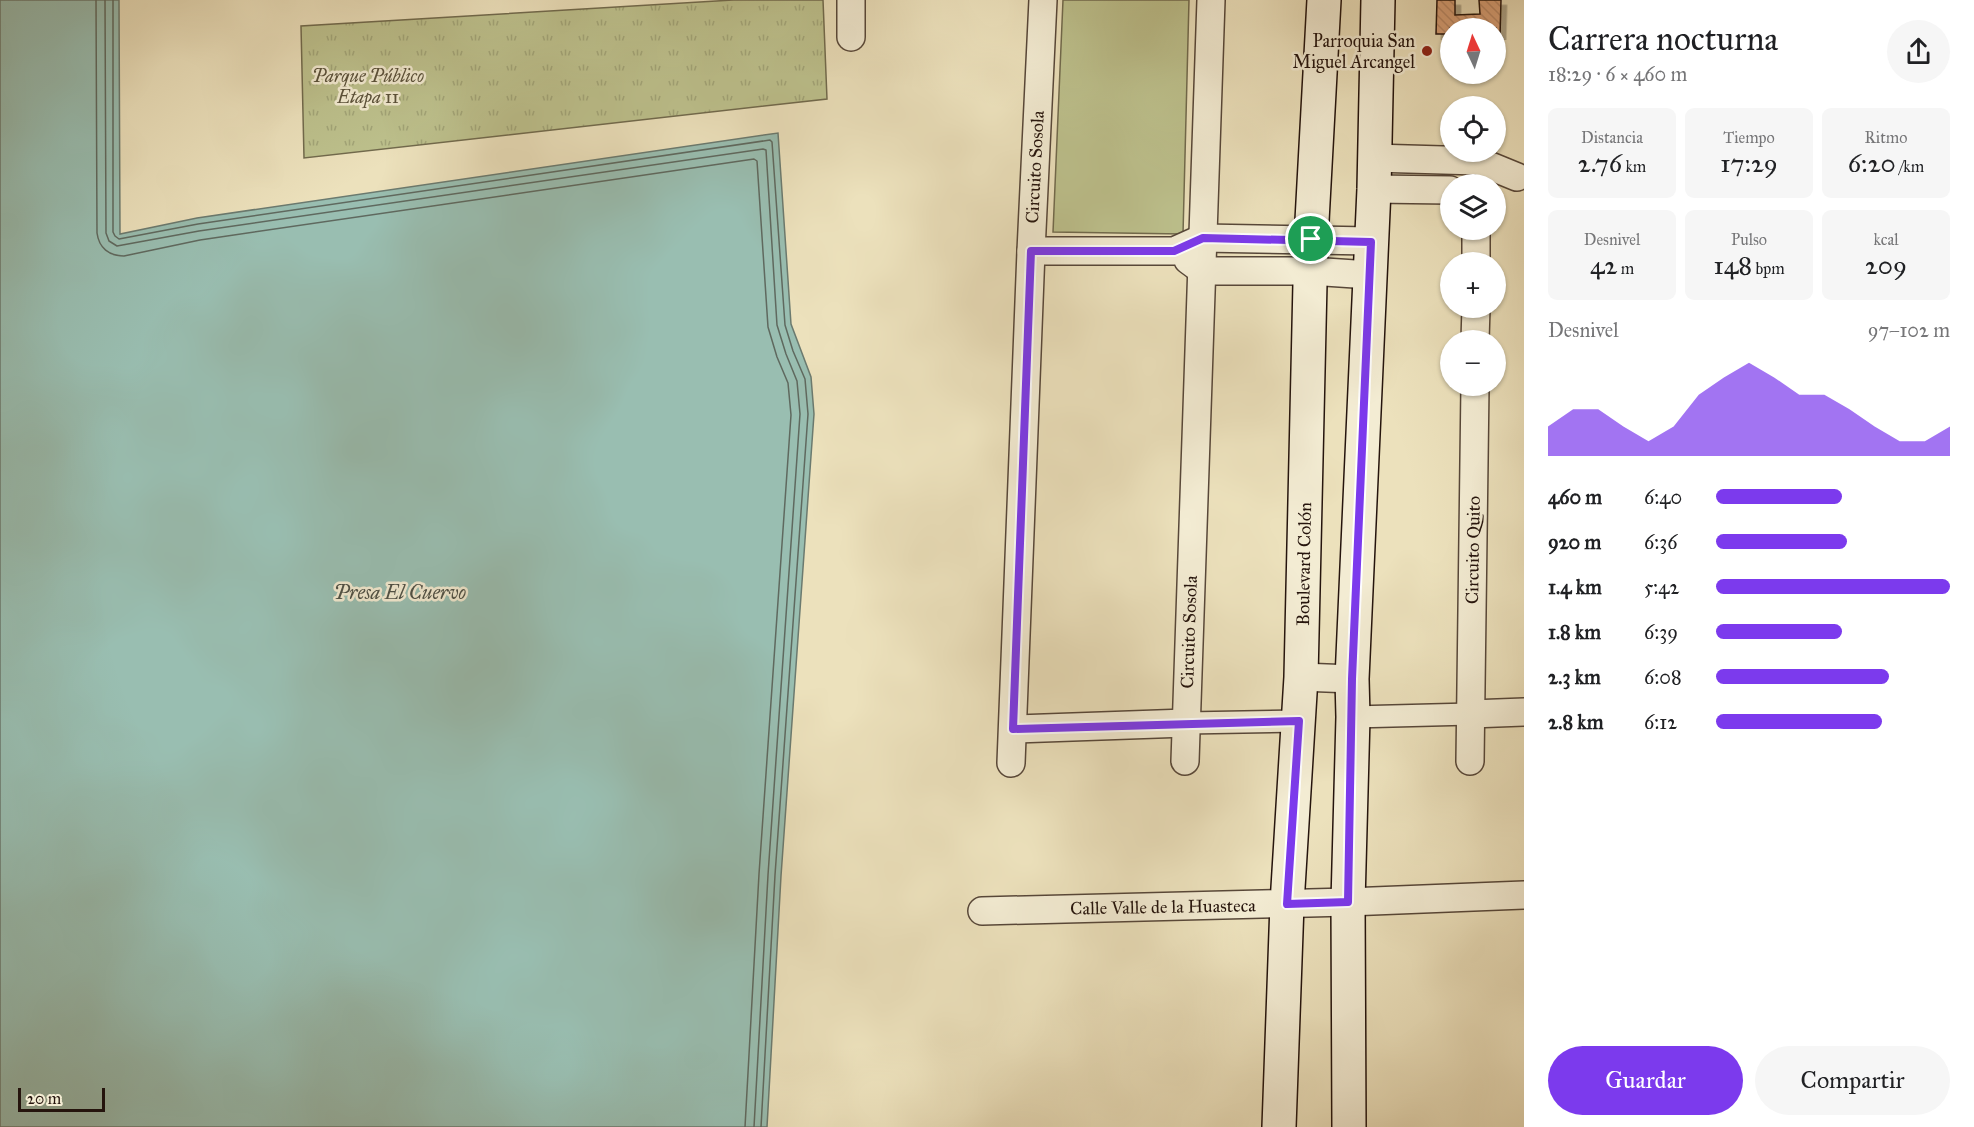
<!DOCTYPE html>
<html lang="es">
<head>
<meta charset="utf-8">
<style>
	body { margin:0; font-family:"IM FELL Great Primer",serif; background:#f6f6f6; color:#202124; height:100vh; display:flex; flex-direction:column; font-size:22px; white-space:nowrap }
	* { box-sizing:border-box; margin:0 }
	p { font-size:20px; color:#757577 }
	.icon { flex:none; width:33px; height:33px; fill:none; stroke:currentColor; stroke-width:2; stroke-linecap:round; stroke-linejoin:round }
	.map { position:relative; flex:1; overflow:hidden }
	.sheet { display:flex; flex-direction:column; background:#fff; width:450px }
	.sheet>* { flex:none }
	.needle { width:39px; rotate:356deg }
	.controls { position:absolute; left:1440px; top:18px; display:grid; gap:12px }
	.controls a { display:grid; place-items:center; width:66px; height:66px; border-radius:50%; background:#fff; box-shadow:0 2px 4px #0004; font-size:30px }
	.scale { position:absolute; left:18px; bottom:15px; width:87px; box-sizing:border-box; padding-left:6px; border:3px solid #25140d; border-top:0; font-size:16px; line-height:21px; white-space:nowrap; color:#25140d; -webkit-text-stroke:4px #f3ecd3; paint-order:stroke }
	.pin { position:absolute; display:grid; place-items:center; width:51px; height:51px; color:#fff; margin:-26px; border:3px solid #fff; border-radius:50%; box-shadow:0 2px 6px #0007 }
	.round { display:grid; place-items:center; flex:none; width:63px; height:63px; border-radius:32px; background:#f6f6f6 }
	.headline { display:flex; align-items:center; justify-content:space-between; height:102px; padding:0 24px }
	h1 { font-size:33px; font-weight:600; line-height:45px }
	.metrics { display:grid; grid-template-columns:repeat(3,1fr); gap:9px; height:102px; padding:6px 24px }
	.metrics div { display:grid; align-content:center; border-radius:9px; background:#f6f6f6; text-align:center }
	.metrics b { font-size:26px; font-weight:600 }
	.metrics small { font-size:16px; font-weight:400 }
	.metrics p { font-size:16px }
	.chart { height:168px; padding:12px 24px }
	.chart p { display:flex; justify-content:space-between }
	.chart svg { width:100%; height:108px; margin-top:6px; fill:#7c3aed; opacity:.7 }
	.primary-button { display:flex; gap:12px; margin-top:auto; padding:12px 24px }
	.primary-button a { flex:1; height:69px; border-radius:36px; background:#7c3aed; color:#fff; font-size:24px; font-weight:600; line-height:69px; text-align:center }
	.primary-button a+a { background:#f6f6f6; color:#202124 }
	ul { padding:0 24px; list-style:none; font-size:20px }
	li { display:grid; grid-template-columns:96px 72px 1fr; align-items:center; height:45px }
	li i { height:15px; border-radius:8px; background:#7c3aed }
	main { display:flex; flex:1; min-height:0 }
	.map>svg:first-child { display:block }
</style>
</head>
<body>
<main>
<div class="map">
<svg width="1524" height="1127" viewBox="0 0 1524 1127">
	<defs>
		<pattern id="park-tufts" width="24" height="20" patternUnits="userSpaceOnUse" patternTransform="scale(1.5)"><rect width="24" height="20" fill="#bdc18d"/><path d="M3 7l-1-3M5 7V3M7 7l1-3M15 17l-1-3M17 17v-4M19 17l1-3" fill="none" stroke="#a2a578"/></pattern>
		<pattern id="building-back-hatch" width="6" height="6" patternUnits="userSpaceOnUse" patternTransform="scale(1.5)"><rect width="6" height="6" fill="#dba37a"/><path d="M-1 5l2 2M0 0l6 6M5-1l2 2" fill="none" stroke="#bc8b68"/></pattern>
		<filter id="shadow"><feDropShadow dx="5.5" dy="5.5" stdDeviation="0" flood-color="#0004"/></filter>
	</defs>
	<rect width="100%" height="100%" fill="#ece1bc"/>
	<filter id="stains"><feTurbulence type="fractalNoise" baseFrequency=".00333" numOctaves="4"/><feColorMatrix values="0 0 0 0 .2 0 0 0 0 .09 0 0 0 0 .02 0 0 0 .5 -.17"/></filter>
	<radialGradient id="worn" r=".72"><stop offset=".6" stop-color="#630" stop-opacity="0"/><stop offset="1" stop-color="#630" stop-opacity=".3"/></radialGradient>
	<!-- grass -->
	<polygon fill="#bdc18d" stroke="#716a4d" stroke-width="1.5" points="1063,0 1189,0 1183,234 1053,232"/>
	<!-- park -->
	<polygon fill="url(#park-tufts)" stroke="#716a4d" stroke-width="1.5" points="733,0 823,0 827,99 304,158 301,26"/>
	<!-- water -->
	<polygon fill="#99beb1" stroke="#6b7a6f" stroke-width="1.5" points="0,0 119,0 120,234 197,218 778,133 791,324 811,377 814,414 781,876 767,1127 0,1127"/>
	<g fill="none" stroke-linecap="round" stroke-linejoin="round">
		<!-- shore -->
		<g stroke="#5f695f" stroke-width="1.5">
			<path d="M96,0L97,233C99,248 109,256 124,256L200,240L754,159L757,161L768,327L777,357L788,383L791,415L759,874L745,1127"/>
			<polyline points="105,0 106,233 109,241 117,246 199,231 763,149 766,150 777,325 786,354 797,381 800,414 768,875 754,1127"/>
			<polyline points="113,0 113,232 115,236 119,239 198,224 770,140 772,142 785,325 793,351 805,379 808,414 775,875 761,1127"/>
		</g>
	</g>
	<!-- building -->
	<polygon fill="url(#building-back-hatch)" stroke="#25140d" stroke-width="1.5" filter="url(#shadow)" points="1437,0 1455,0 1455,15 1480,14 1479,0 1501,0 1500,36 1496,36 1496,28 1450,28 1450,34 1436,34"/>
	<g fill="none" stroke-linecap="round" stroke-linejoin="round">
		<defs>
			<g id="pedestrian">
				<polyline points="1353,717 1471,714"/>
				<polyline points="1186,723 1299,721"/>
			</g>
			<g id="minor">
				<polyline points="851,0 851,37"/>
				<polyline points="1373,158 1478,161 1517,177"/>
				<polyline points="1374,189 1450,190"/>
				<polyline points="1031,251 1174,251 1203,238 1371,241"/>
				<polyline points="1188,260 1203,271 1310,271 1370,275"/>
				<polyline points="1476,262 1476,230"/>
				<polyline points="1475,340 1476,308"/>
				<polyline points="1301,677 1352,679"/>
				<polyline points="1471,714 1524,712"/>
				<polyline points="1013,729 1186,723"/>
				<polyline points="1185,761 1211,0"/>
				<polyline points="1470,761 1475,386"/>
				<polyline points="1011,763 1031,251 1043,0"/>
				<polyline points="982,911 1348,902 1524,895"/>
			</g>
			<g id="secondary">
				<polyline points="1279,1127 1287,904 1301,677 1311,239 1324,0"/>
				<polyline points="1349,1127 1348,902 1353,717 1352,679 1374,189 1378,0"/>
			</g>
		</defs>
		<!-- pedestrian casing -->
		<use href="#pedestrian" stroke="#574739" stroke-width="24"/>
		<!-- minor casing -->
		<use href="#minor" stroke="#574739" stroke-width="30"/>
		<!-- secondary casing -->
		<use href="#secondary" stroke="#25140d" stroke-width="36"/>
		<!-- pedestrian -->
		<use href="#pedestrian" stroke="#f3ecd3" stroke-width="21"/>
		<!-- minor -->
		<use href="#minor" stroke="#f3ecd3" stroke-width="27"/>
		<!-- secondary -->
		<use href="#secondary" stroke="#f3ecd3" stroke-width="33"/>
	</g>
	<g fill="none" stroke-linecap="round" stroke-linejoin="round">
		<defs>
			<polygon id="route" points="1203,238 1371,242 1352,679 1348,902 1287,904 1299,721 1013,729 1031,251 1174,251"/>
		</defs>
		<!-- route casing -->
		<use href="#route" stroke="#fff" stroke-width="12"/>
		<!-- route -->
		<use href="#route" stroke="#7c3aed" stroke-width="8"/>
	</g>
	<!-- markers -->
	<circle fill="#8f2418" stroke="#f3ecd3" stroke-width="2" cx="1427" cy="51" r="6"/>
	<g text-anchor="middle" stroke-width="5" stroke-linejoin="round" paint-order="stroke">
		<!-- poi labels -->
		<g font-size="18" fill="#25140d" stroke="#f3ecd3" text-anchor="end">
			<text x="1415" y="47">Parroquia San<tspan x="1415" dy="21">Miguel Arcangel</tspan></text>
		</g>
		<!-- park labels -->
		<g font-size="18" font-style="italic" fill="#5a513a" stroke="#f3ecd3">
			<text x="368" y="82">Parque Público<tspan x="368" dy="21">Etapa 11</tspan></text>
		</g>
		<!-- street labels -->
		<g font-size="18" fill="#25140d" stroke="#f3ecd3">
			<text transform="translate(1035 167) rotate(-87)" y="6">Circuito Sosola</text>
			<text transform="translate(1473 550) rotate(-89)" y="6">Circuito Quito</text>
			<text transform="translate(1304 564) rotate(-89)" y="6">Boulevard Colón</text>
			<text transform="translate(1189 632) rotate(-88)" y="6">Circuito Sosola</text>
			<text transform="translate(1163 907) rotate(-1)" y="6">Calle Valle de la Huasteca</text>
		</g>
		<!-- water labels -->
		<g font-size="20" font-style="italic" fill="#4e5046" stroke="#f3ecd3">
			<text x="400" y="599">Presa El Cuervo</text>
		</g>
	</g>
	<rect width="100%" height="100%" filter="url(#stains)"/>
	<rect width="100%" height="100%" fill="url(#worn)"/>
</svg>
<div class="controls">
<a><svg class="needle" viewBox="-14 -14 28 28"><path d="M0-13l5 13h-10z" fill="#e53935"/><path d="M0 13l5-13h-10z" fill="#757577"/></svg></a>
<a><svg class="icon" aria-label="locate" viewBox="0 0 24 24"><circle cx="12" cy="12" r="6"/><path d="M12 2v4M12 18v4M2 12h4M18 12h4"/></svg></a>
<a><svg class="icon" aria-label="layers" viewBox="0 0 24 24"><path d="M12 4l9 5-9 5-9-5zM3 14l9 5 9-5"/></svg></a>
<a>+</a>
<a>−</a>
</div>
<div class="scale">20 m</div>
<div class="pin" style="left:1311px;top:239px;background:#1e9e55"><svg class="icon" aria-label="arrive" viewBox="0 0 24 24"><path d="M6 21V4h12l-3 4 3 4H6"/></svg></div>
</div>
<section class="sheet">
<div class="headline"><div><h1>Carrera nocturna</h1><p>18:29 · 6 × 460 m</p></div><a class="round"><svg class="icon" aria-label="share" viewBox="0 0 24 24"><path d="M12 15V3M7 8l5-5 5 5M5 13v7h14v-7"/></svg></a></div>
<div class="metrics">
<div><p>Distancia</p><b>2.76<small> km</small></b></div>
<div><p>Tiempo</p><b>17:29</b></div>
<div><p>Ritmo</p><b>6:20<small> /km</small></b></div>
</div>
<div class="metrics">
<div><p>Desnivel</p><b>42<small> m</small></b></div>
<div><p>Pulso</p><b>148<small> bpm</small></b></div>
<div><p>kcal</p><b>209</b></div>
</div>
<div class="chart"><p><span>Desnivel</span>97–102 m</p>
<svg viewBox="0 0 160 44" preserveAspectRatio="none"><path d="M0 44V32L10 25L20 25L30 32L40 38L50 32L60 19L70 12L80 6L90 12L100 19L110 19L120 25L130 32L140 38L150 38L160 32V44z"/></svg>
</div>
<ul>
<li><b>460 m</b>6:40<i style="width:54%"></i></li>
<li><b>920 m</b>6:36<i style="width:56%"></i></li>
<li><b>1.4 km</b>5:42<i style="width:100%"></i></li>
<li><b>1.8 km</b>6:39<i style="width:54%"></i></li>
<li><b>2.3 km</b>6:08<i style="width:74%"></i></li>
<li><b>2.8 km</b>6:12<i style="width:71%"></i></li>
</ul>
<div class="primary-button"><a>Guardar</a><a>Compartir</a></div>
</section>
</main>
</body>
</html>
